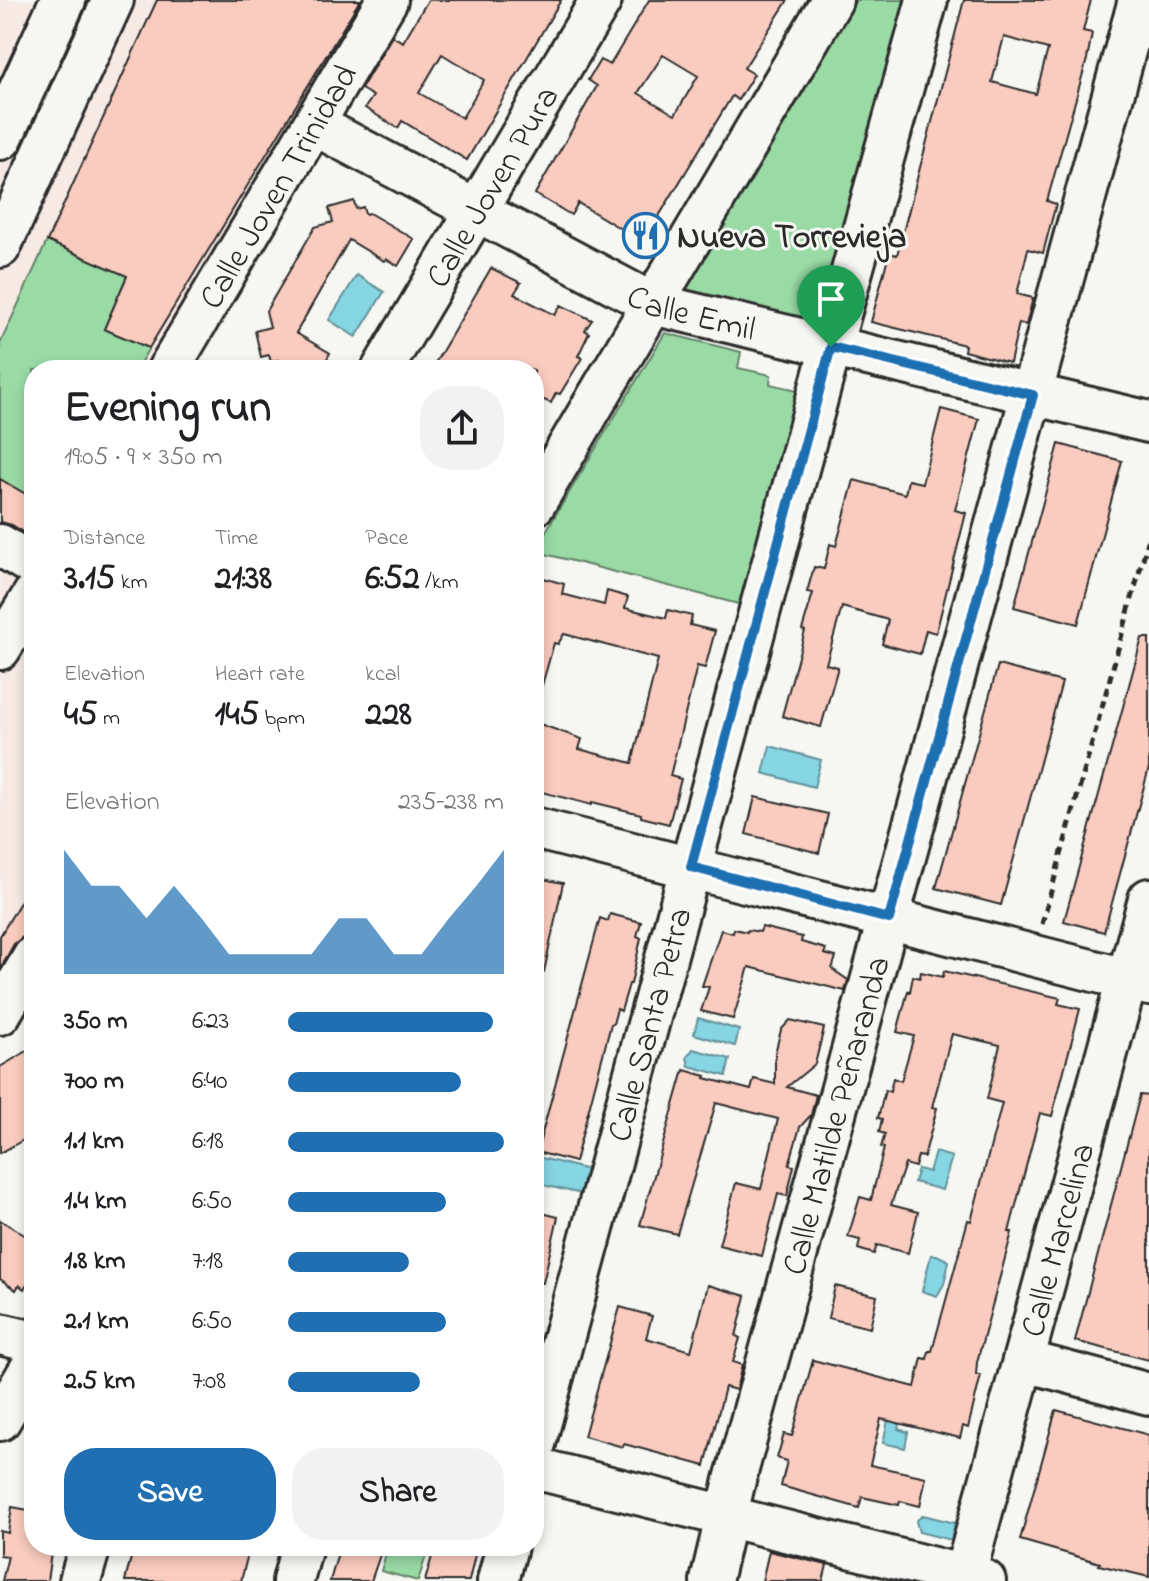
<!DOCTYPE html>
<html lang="en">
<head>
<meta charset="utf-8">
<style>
	body { margin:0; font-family:"Indie Flower",sans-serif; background:#f2f2f2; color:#202124; height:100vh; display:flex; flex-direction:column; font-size:30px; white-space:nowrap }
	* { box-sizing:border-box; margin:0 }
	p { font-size:26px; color:#757577 }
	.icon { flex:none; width:44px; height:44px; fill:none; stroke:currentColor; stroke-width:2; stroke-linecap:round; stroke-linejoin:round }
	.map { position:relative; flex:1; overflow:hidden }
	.side { position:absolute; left:24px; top:360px; width:520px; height:1196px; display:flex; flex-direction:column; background:#fff; border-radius:32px; box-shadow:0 4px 12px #0003 }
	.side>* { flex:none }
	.pin { position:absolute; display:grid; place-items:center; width:68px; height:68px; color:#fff; margin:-82px -34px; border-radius:50% 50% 50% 0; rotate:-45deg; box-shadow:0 0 8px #0007 }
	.pin .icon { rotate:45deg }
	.round { display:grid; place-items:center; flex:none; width:84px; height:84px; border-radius:32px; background:#f2f2f2 }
	.head { display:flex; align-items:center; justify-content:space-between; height:136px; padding:0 40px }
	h1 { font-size:44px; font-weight:700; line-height:60px }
	.figures { display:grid; grid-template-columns:repeat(3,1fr); gap:12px; height:136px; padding:8px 40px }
	.figures div { display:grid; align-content:center }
	.figures b { font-size:34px; font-weight:700 }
	.figures small { font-size:22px; font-weight:400 }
	.figures p { font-size:22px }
	.chart { height:224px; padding:16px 40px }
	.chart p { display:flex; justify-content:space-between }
	.chart svg { width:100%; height:144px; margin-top:8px; fill:#1f6fb2; opacity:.7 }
	.button { display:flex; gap:16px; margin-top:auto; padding:16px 40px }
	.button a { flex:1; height:92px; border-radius:32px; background:#1f6fb2; color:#fff; font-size:32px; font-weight:700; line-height:92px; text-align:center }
	.button a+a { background:#f2f2f2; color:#202124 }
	ul { padding:0 40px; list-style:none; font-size:26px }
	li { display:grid; grid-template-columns:128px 96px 1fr; align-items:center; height:60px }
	li i { height:20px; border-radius:10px; background:#1f6fb2 }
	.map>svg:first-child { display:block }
</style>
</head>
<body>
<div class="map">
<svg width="1149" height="1581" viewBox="0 0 1149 1581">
	<rect width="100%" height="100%" fill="#f6f6f2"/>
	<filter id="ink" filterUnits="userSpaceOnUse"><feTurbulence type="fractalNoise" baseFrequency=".0125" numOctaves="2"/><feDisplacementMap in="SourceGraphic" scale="16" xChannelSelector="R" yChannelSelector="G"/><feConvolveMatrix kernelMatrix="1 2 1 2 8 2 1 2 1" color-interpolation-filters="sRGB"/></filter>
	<g filter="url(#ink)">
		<!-- built -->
		<polygon fill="#f7e9e3" points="0,0 373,0 150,370 34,370 34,926 0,984"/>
		<!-- green -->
		<g fill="#99daa5" stroke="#628268" stroke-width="2">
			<polygon points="856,0 913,0 825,325 683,293"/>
			<polygon points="47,241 127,276 104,329 149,348 136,370 34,370 34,499 0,479 0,344"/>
			<polygon points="665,333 741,352 738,368 771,375 770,384 807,392 746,606 534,551"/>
			<polygon points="388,1546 429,1546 418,1581 381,1571"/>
		</g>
		<!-- water -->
		<g fill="#86d5e3" stroke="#629199" stroke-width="2">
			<polygon points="357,275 384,292 356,337 329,320"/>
			<polygon points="770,746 821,760 814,787 763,773"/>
			<polygon points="698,1018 739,1030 735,1046 694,1034"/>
			<polygon points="693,1049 730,1059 726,1076 689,1066 687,1057"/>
			<polygon points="935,1152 952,1157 942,1190 914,1182 918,1169 929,1172"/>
			<polygon points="534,1156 588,1170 582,1194 534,1183"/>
			<polygon points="931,1255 937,1255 949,1261 944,1284 937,1296 922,1291"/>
			<polygon points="890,1411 902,1413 898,1429 908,1432 905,1448 883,1443"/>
			<polygon points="923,1515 955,1523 951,1540 919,1532 916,1521"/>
		</g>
		<!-- building -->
		<g fill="#facbbf" stroke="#2b2b2b" stroke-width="2" fill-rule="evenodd">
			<polygon points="157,0 360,0 149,348 104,329 127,276 47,241"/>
			<path d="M428,0H561L467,160L402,121L398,128L365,108L373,96L361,89L392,36L403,42ZM442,54L484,80L462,118L419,93Z"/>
			<path d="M649,0H788L744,68L754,74L738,100L732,96L656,221L664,226L651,247L578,203L571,215L535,194L597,86L588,80L600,60L610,65ZM663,55L698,76L675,115L638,93Z"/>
			<path d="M964,0H1091L1083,31L1092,33L1087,59L1047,201L1056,204L1043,253L1028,249L1017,294L1033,298L1026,325L1019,323L1010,363L964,351L965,345L871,322L889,253L897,255ZM1004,37L1048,49L1036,94L992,82Z"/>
			<polygon points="354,201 356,209 363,207 365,214 369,213 414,239 398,266 386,259 384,261 349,240 296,333 330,353 321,370 291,370 279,364 278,360 271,362 269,355 261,357 255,331 270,327 266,311 315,227 333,222 329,208"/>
			<polygon points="491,268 521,283 514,294 555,315 561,305 592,320 585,330 589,333 578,356 582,358 560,394 556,393 551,403 534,396 534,370 431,370"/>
			<polygon points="941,409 979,419 955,510 966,513 936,633 926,630 920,654 882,644 888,620 842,607 826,664 838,667 821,727 782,716 805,631 802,630 813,593 807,592 814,567 824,569 830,544 836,546 854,480 905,494 908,480 922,483"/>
			<polygon points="1059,444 1122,461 1078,624 1014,607"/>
			<polygon points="0,479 34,499 34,539 12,525 0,522"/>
			<polygon points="540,577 564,584 562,594 604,605 607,591 628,597 625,608 666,618 668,610 692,616 690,625 715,631 705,668 697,666 670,776 681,779 669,824 641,817 641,814 592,802 592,805 534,790 534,722 582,739 579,749 632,763 658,659 564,634 558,644 554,643 541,689 534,688 534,599"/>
			<polygon points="1142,638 1149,638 1149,768 1104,932 1064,921"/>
			<polygon points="998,665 1062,682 1001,905 936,888"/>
			<polygon points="755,797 828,814 819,853 746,834"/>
			<polygon points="538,878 563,883 544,972 534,971 534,894"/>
			<polygon points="34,879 34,922 26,935 14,944 0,969 0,936"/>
			<polygon points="610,914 641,922 637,936 641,938 631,984 629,984 621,1011 617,1009 613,1024 611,1024 575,1162 537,1152 600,918 608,921"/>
			<polygon points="762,927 802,937 801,942 826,949 824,954 836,957 832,969 848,980 845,991 749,967 733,1019 701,1011 709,987 702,986 721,930 733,933 734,929 747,932 748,930 760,932"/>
			<polygon points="944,971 1060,998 1058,1004 1080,1009 1052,1116 1040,1113 1009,1232 1012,1232 977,1362 976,1375 981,1375 968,1428 963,1426 960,1438 881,1419 870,1465 926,1477 920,1506 900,1501 899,1505 862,1497 859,1508 781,1486 787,1461 777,1458 784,1434 792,1436 813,1360 915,1387 922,1358 927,1359 929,1351 932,1351 968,1220 971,1221 1002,1103 987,1099 1000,1045 952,1034 932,1107 937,1108 924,1157 918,1156 915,1167 905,1164 891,1205 918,1212 908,1253 877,1245 874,1254 858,1249 860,1240 848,1237 860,1197 871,1200 884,1148 881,1147 885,1134 879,1132 882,1119 878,1118 885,1090 890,1092 893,1078 901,1081 914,1036 897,1032 908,991 910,992 913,976 920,978 921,972 943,977"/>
			<polygon points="790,1020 824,1028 815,1064 787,1087 816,1095 811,1115 800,1127 789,1165 794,1166 787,1196 778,1194 762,1256 719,1245 736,1183 761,1189 778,1119 716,1103 677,1234 640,1225 684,1070 706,1076 705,1078 751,1090 754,1079 775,1084 775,1053 781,1030"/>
			<polygon points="34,1047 34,1134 0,1153 0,1067"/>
			<polygon points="1140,1095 1149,1096 1149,1360 1075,1341"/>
			<polygon points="534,1211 558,1217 543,1283 534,1282"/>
			<polygon points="0,1220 34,1241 34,1272 24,1289 19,1285 16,1290 0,1279"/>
			<polygon points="708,1285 746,1296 736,1336 740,1338 733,1362 742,1365 736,1390 725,1387 705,1466 624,1444 623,1447 584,1436 620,1307 652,1316 646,1338 691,1351"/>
			<polygon points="835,1286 877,1296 870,1328 828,1318"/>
			<polygon points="1056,1410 1149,1435 1149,1577 1099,1565 1100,1563 1020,1540"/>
			<polygon points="12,1507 34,1511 34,1546 52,1546 47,1581 2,1581 8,1556 0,1555 0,1531 8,1533"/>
			<polygon points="134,1546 250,1546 241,1581 125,1581"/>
			<polygon points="340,1546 383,1546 371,1581 330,1581"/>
			<polygon points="435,1546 477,1546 469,1581 425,1581"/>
			<polygon points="769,1551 827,1565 823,1581 762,1581"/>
		</g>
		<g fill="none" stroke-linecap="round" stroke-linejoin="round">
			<defs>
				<g id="minor">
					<path id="s1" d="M315,125L653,304L1149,422"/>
					<polyline points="0,247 113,0"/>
					<path id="s2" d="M168,370L387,0"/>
					<path id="s3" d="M382,370L601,0"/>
					<polyline points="534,505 832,0"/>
					<polyline points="0,545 34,566"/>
					<polyline points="0,649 34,594"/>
					<polyline points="534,828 1149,985"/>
					<polyline points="0,1014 34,956"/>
					<polyline points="0,1334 34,1342"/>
					<polyline points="1025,1361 1149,1394"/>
					<polyline points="0,1420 34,1363"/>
					<path id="s4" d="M534,1447L831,347L927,0"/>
					<polyline points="534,1468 985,1581"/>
					<polyline points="80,1581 90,1546"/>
					<polyline points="293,1581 302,1546"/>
					<polyline points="498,1581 507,1546"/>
					<path id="s5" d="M711,1581L735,1480L1139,0"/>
					<path id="s6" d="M963,1581L1149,899"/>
				</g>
				<polyline id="major" points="0,137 63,0"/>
			</defs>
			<!-- minor casing -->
			<use href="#minor" stroke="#2b2b2b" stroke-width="46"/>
			<!-- major casing -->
			<use href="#major" stroke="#2b2b2b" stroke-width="50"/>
			<!-- path -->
			<polyline stroke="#2b2b2b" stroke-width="5" stroke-dasharray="8 6" stroke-linecap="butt" points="1042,924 1149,537"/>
			<!-- minor -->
			<use href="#minor" stroke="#f6f6f2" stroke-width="40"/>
			<!-- major -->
			<use href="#major" stroke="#f6f6f2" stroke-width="44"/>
		</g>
	</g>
	<g fill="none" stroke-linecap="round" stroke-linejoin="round" filter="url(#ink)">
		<defs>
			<polygon id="route" points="831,347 1033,395 889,919 691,867"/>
		</defs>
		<!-- route casing -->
		<use href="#route" stroke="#fff" stroke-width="16"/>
		<!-- route -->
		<use href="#route" stroke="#1f6fb2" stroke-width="10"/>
	</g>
	<!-- icons -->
	<defs>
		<symbol id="restaurant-ring" viewBox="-11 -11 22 22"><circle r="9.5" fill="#f6f6f2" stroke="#1f6fb2" stroke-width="1.5"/><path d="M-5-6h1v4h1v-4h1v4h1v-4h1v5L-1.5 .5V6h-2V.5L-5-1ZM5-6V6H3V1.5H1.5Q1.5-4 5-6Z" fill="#1f6fb2"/></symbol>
	</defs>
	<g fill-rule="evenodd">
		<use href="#restaurant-ring" x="620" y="210" width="51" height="51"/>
	</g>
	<g text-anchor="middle" stroke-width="6" stroke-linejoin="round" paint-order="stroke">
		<!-- street labels -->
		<g font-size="34" fill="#2b2b2b" stroke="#f6f6f2">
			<text dy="12" stroke="none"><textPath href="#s2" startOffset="214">Calle Joven Trinidad</textPath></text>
			<text dy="12" stroke="none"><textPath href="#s3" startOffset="214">Calle Joven Pura</textPath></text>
			<text dy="12" stroke="none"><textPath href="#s1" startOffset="422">Calle Emil</textPath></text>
			<text dy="12" stroke="none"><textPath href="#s4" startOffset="438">Calle Santa Petra</textPath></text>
			<text dy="12" stroke="none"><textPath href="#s5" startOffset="482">Calle Matilde Peñaranda</textPath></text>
			<text dy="12" stroke="none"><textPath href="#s6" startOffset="354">Calle Marcelina</textPath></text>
		</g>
		<!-- poi labels -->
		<g font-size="34" font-weight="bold" fill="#2b2b2b" stroke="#f6f6f2" text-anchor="start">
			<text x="677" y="247">Nueva Torrevieja</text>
		</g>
	</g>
</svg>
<div class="pin" style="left:831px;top:347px;background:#1e9e55"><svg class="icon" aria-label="arrive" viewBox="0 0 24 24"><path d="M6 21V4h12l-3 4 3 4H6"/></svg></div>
<section class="side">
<div class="head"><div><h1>Evening run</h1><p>19:05 · 9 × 350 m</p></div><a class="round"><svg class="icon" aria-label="share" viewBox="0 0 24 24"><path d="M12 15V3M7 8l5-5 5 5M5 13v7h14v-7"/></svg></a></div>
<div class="figures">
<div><p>Distance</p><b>3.15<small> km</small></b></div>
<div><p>Time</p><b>21:38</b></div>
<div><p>Pace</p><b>6:52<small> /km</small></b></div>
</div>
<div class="figures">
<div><p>Elevation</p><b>45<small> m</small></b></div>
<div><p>Heart rate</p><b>145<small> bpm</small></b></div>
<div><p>kcal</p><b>228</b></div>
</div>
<div class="chart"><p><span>Elevation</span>235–238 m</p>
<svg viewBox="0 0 160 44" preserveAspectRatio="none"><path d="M0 44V6L10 17L20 17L30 27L40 17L50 27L60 38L70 38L80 38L90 38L100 27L110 27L120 38L130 38L140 27L150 17L160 6V44z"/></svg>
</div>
<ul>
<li><b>350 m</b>6:23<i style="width:95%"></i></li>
<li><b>700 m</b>6:40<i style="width:80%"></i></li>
<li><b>1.1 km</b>6:18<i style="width:100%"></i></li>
<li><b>1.4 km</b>6:50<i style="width:73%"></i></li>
<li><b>1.8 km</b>7:18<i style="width:56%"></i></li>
<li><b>2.1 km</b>6:50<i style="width:73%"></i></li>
<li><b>2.5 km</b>7:08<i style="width:61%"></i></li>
</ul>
<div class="button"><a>Save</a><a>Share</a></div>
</section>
</div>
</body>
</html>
